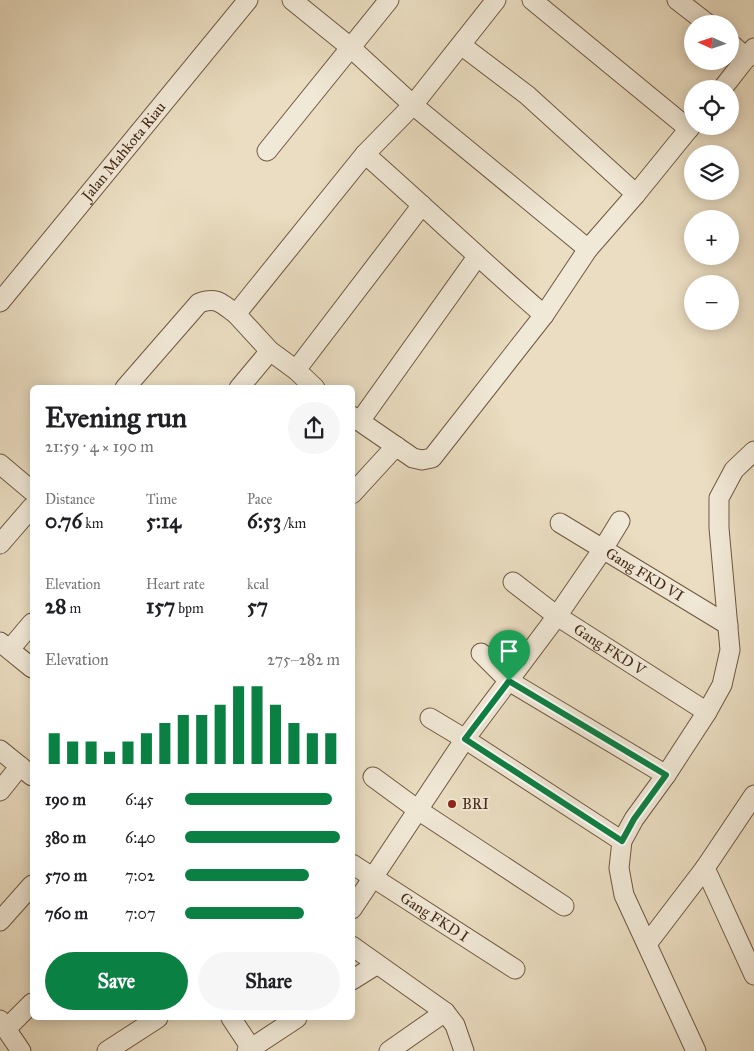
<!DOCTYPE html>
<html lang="en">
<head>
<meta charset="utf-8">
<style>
	body { margin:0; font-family:"IM FELL Great Primer",serif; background:#f6f6f6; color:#202124; height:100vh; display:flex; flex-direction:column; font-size:19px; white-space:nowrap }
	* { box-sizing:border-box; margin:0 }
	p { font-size:16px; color:#757577 }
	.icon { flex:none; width:28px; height:28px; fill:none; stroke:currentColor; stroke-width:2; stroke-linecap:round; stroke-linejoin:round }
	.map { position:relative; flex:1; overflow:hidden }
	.details { position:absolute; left:30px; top:385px; width:325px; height:635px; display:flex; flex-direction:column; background:#fff; border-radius:8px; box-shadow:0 2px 12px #0003 }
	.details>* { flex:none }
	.needle { width:32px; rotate:273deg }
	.tools { position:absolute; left:684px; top:15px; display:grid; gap:10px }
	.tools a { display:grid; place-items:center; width:55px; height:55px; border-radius:50%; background:#fff; box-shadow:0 2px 12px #0003; font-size:25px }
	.pin { position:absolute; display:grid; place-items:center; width:42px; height:42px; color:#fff; margin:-51px -21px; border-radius:50% 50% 50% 0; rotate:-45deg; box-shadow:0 0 5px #0007 }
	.pin .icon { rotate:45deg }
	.round { display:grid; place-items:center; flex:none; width:52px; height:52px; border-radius:26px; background:#f6f6f6 }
	.headline { display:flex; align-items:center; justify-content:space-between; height:85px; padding:0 15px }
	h1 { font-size:28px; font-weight:700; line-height:38px }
	.figures { display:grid; grid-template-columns:repeat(3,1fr); gap:8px; height:85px; padding:5px 15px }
	.figures div { display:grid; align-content:center }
	.figures b { font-size:21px; font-weight:700 }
	.figures small { font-size:14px; font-weight:400 }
	.figures p { font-size:14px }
	.chart { height:140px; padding:10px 15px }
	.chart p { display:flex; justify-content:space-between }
	.chart svg { width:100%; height:90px; margin-top:5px; stroke:#0b8043; stroke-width:6 }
	.button { display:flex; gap:10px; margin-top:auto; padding:10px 15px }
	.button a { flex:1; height:58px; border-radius:30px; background:#0b8043; color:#fff; font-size:20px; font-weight:700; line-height:58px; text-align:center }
	.button a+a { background:#f6f6f6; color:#202124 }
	ul { padding:0 15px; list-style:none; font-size:16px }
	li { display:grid; grid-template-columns:80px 60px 1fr; align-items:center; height:38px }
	li i { height:12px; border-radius:6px; background:#0b8043 }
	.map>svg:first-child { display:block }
</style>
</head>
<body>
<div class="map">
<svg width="754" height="1051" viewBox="0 0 754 1051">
	<rect width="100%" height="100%" fill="#eaddc1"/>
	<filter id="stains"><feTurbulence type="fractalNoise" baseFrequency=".004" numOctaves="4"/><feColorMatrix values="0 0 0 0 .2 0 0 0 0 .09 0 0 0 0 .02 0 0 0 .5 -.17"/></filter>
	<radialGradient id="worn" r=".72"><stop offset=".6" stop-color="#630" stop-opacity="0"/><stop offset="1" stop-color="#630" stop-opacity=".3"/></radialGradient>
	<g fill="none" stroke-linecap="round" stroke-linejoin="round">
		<defs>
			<g id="street">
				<polyline points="292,0 350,47 413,105 588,249"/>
				<polyline points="532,0 689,129"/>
				<polyline points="677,0 708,24"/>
				<polyline points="730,43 747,58"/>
				<polyline points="461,45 527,95 636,194"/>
				<polyline points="722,89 754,48"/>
				<polyline points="267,151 389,0"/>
				<path d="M365,154C425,207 483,262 544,315"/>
				<path id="s1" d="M0,302L248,0"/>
				<polyline points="236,314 270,351 296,370 315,388"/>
				<polyline points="296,370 422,205"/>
				<path d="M125,388L199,303C217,296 222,304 236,314L365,154L413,105L496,0"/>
				<polyline points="239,388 270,351"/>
				<polyline points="352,416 413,458 422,460 432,458 544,315 588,249 636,194 692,125"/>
				<polyline points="360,421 477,257"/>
				<polyline points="0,464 32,491"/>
				<polyline points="352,494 396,446"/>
				<path id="s2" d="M560,523L728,625"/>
				<polyline points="0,544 32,507"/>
				<path id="s3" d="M513,582L557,616L707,712"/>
				<polyline points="0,642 32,668"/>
				<polyline points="10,649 32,623"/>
				<polyline points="481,653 509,681 666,775"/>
				<polyline points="430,718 465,739 622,841"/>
				<polyline points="0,750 32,776"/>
				<polyline points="373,777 418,810 564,906"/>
				<polyline points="0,791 20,766"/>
				<path id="s4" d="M352,864L515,969"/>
				<polyline points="705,868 754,975"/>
				<polyline points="352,909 465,739 557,616 603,549 620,521"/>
				<polyline points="0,921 32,885"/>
				<polyline points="647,944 705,868 754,795"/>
				<polyline points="352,946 445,1012 455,1025 464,1051"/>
				<polyline points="352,980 376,965"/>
				<polyline points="231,1018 253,1051"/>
				<polyline points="0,1020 21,1051"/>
				<polyline points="6,1029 32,1003"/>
				<polyline points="107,1051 158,1018"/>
				<polyline points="247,1051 297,1018"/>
				<polyline points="389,1051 445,1012"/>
				<polyline points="696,1051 624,895 619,868 622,841 634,819 666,775 707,712 722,685 730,650 719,528 719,498 734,470 754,451"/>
			</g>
		</defs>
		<!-- street casing -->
		<use href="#street" stroke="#6f5842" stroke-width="21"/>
		<!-- street -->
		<use href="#street" stroke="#f1e9d7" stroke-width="19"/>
	</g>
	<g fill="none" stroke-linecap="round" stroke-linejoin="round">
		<defs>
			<polygon id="route" points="509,681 666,775 634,819 622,841 465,739"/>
		</defs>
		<!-- route casing -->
		<use href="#route" stroke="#fff" stroke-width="10"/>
		<!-- route -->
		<use href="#route" stroke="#0b8043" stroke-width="6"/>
	</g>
	<!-- markers -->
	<circle fill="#8f2418" stroke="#f1e9d7" stroke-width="2" cx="452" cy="804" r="5"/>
	<g text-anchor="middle" stroke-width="4" stroke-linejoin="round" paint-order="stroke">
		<!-- street labels -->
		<g font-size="15" fill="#462b18" stroke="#f1e9d7">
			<text dy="5" stroke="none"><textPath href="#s1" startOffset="195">Jalan Mahkota Riau</textPath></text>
			<text dy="5" stroke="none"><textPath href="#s2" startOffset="99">Gang FKD VI</textPath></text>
			<text dy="5" stroke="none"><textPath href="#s3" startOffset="118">Gang FKD V</textPath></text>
			<text dy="5" stroke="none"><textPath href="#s4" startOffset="98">Gang FKD I</textPath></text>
		</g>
		<!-- poi labels -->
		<g font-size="15" fill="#462b18" stroke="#f1e9d7" text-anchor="start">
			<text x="462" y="809">BRI</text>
		</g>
	</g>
	<rect width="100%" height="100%" filter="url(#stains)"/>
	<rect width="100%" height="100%" fill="url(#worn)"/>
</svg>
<div class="tools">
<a><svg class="needle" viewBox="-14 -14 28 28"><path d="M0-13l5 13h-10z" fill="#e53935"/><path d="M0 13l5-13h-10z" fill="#757577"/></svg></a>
<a><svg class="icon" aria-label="locate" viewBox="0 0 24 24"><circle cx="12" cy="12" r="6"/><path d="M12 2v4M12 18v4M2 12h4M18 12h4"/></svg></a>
<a><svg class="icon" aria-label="layers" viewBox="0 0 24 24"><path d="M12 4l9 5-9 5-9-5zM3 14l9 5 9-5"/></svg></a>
<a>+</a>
<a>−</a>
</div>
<div class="pin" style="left:509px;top:681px;background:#1e9e55"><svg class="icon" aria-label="arrive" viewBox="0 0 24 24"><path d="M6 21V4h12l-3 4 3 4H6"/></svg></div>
<section class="details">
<div class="headline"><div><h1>Evening run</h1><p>21:59 · 4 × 190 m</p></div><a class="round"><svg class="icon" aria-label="share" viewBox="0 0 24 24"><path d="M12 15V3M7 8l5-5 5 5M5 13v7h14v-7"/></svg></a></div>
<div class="figures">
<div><p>Distance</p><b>0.76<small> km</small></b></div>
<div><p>Time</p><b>5:14</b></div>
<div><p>Pace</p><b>6:53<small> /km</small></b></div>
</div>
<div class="figures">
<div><p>Elevation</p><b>28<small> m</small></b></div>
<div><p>Heart rate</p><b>157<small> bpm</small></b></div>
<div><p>kcal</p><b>57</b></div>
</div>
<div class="chart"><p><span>Elevation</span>275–282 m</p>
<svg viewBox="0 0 160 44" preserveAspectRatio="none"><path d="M5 44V29M15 44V33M25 44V33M35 44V38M45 44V33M55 44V29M65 44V24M75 44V20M85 44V20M95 44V15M105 44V6M115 44V6M125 44V15M135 44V24M145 44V29M155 44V29"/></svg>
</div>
<ul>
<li><b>190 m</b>6:45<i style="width:95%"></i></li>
<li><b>380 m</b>6:40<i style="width:100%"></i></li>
<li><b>570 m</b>7:02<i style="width:80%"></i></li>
<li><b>760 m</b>7:07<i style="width:77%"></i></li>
</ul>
<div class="button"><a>Save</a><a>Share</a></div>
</section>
</div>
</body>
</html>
